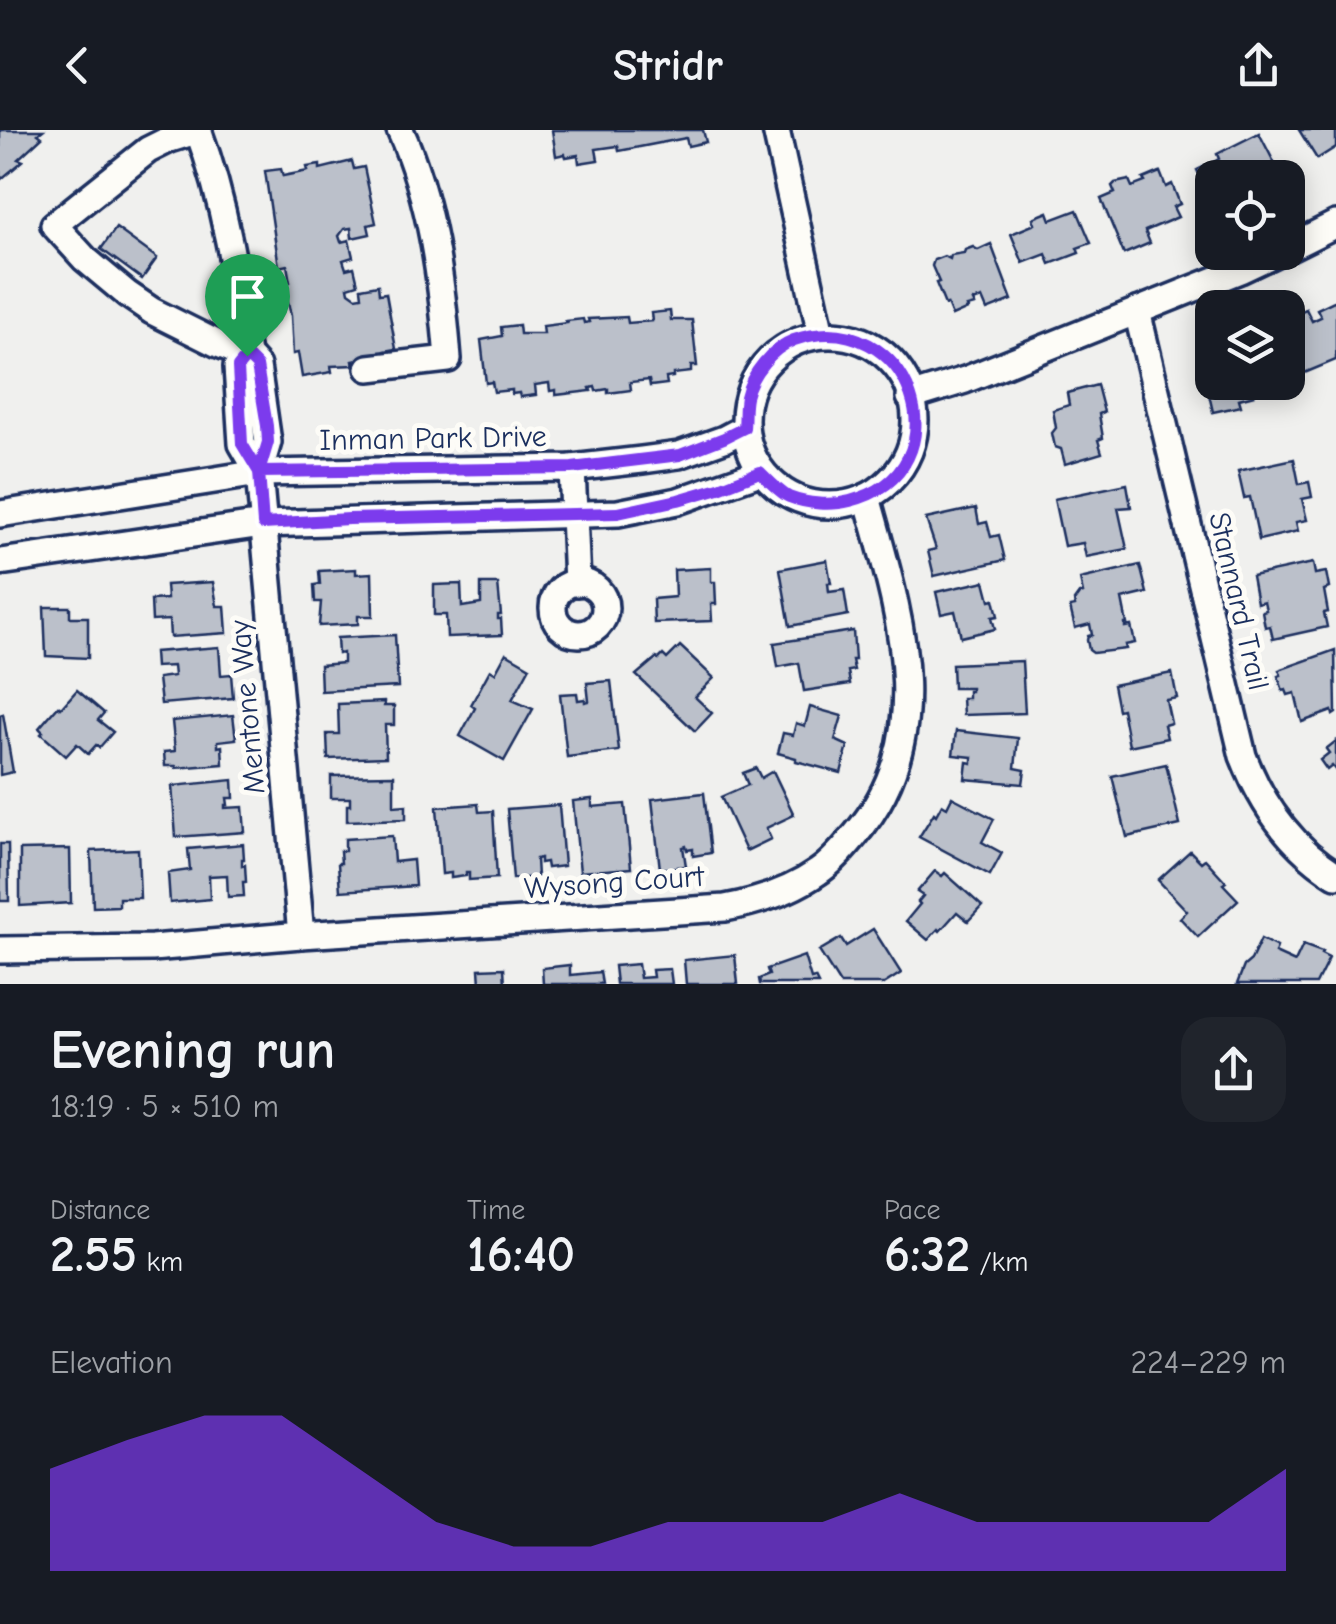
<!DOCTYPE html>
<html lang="en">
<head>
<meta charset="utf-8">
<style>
	body { margin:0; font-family:"Comic Neue",sans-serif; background:#20242c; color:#f1f3f6; height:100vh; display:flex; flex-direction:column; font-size:38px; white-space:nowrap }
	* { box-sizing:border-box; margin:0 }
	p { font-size:32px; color:#9ea1a6 }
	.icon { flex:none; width:55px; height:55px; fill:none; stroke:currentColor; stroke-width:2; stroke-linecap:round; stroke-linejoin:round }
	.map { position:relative; height:854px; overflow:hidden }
	.details { display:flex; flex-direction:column; background:#171b24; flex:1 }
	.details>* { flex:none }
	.fabs { position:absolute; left:1195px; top:30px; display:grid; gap:20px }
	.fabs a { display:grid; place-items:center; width:110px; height:110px; border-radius:20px; background:#171b24; box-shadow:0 5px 25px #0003; font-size:50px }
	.pin { position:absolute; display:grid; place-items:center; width:85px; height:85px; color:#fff; margin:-102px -42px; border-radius:50% 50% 50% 0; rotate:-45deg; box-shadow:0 0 10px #0007 }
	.pin .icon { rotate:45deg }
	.round { display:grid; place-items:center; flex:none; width:105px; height:105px; border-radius:30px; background:#20242c }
	.summary { display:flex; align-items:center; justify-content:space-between; height:170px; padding:0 50px }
	h1 { font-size:55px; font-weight:700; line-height:75px }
	.stats { display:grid; grid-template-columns:repeat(3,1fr); gap:15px; height:170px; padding:10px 50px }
	.stats div { display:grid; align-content:center }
	.stats b { font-size:50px; font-weight:700 }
	.stats small { font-size:28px; font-weight:400 }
	.stats p { font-size:28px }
	.chart { height:280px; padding:20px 50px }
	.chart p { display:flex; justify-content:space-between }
	.chart svg { width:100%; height:180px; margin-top:10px; fill:#7c3aed; opacity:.7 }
	header { display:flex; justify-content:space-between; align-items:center; height:130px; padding:0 50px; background:#171b24; font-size:45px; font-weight:700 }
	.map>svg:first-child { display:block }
</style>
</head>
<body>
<header><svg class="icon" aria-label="back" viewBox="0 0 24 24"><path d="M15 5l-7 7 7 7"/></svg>Stridr<svg class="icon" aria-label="share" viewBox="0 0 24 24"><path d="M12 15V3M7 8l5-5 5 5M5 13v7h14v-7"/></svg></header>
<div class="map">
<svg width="1336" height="854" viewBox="0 0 1336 854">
	<rect width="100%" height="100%" fill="#f0f0ee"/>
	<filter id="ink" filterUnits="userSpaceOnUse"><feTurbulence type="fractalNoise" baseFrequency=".01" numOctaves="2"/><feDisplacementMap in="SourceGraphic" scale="20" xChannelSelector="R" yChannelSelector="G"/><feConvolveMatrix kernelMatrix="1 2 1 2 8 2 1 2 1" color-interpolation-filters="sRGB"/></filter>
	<g filter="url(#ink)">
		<!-- building -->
		<g fill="#bbc0ca" stroke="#1b2f5e" stroke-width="2.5">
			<polygon points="0,0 43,0 38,4 42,7 18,29 23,31 0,50"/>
			<polygon points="552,0 703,0 706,12 688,16 686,8 619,21 618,16 596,19 598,30 579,33 578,25 566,27 565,24 556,26"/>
			<polygon points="1299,0 1336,0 1336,17 1317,29"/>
			<polygon points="1259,3 1277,38 1263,45 1264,48 1212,48 1212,68 1210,69 1197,40 1219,29 1217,24"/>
			<polygon points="352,31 354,39 364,37 376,93 368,95 370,104 352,108 351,98 344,99 339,106 341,112 349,110 353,127 343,130 346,139 354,137 358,154 348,157 349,162 356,167 362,166 361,158 378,155 379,164 386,163 396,219 385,221 386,230 370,228 353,231 354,235 331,236 332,242 302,247 298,223 293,224 291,186 288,172 284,173 281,154 290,152 287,135 279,137 265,41 281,39 283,46 308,41 307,37 320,35 320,39"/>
			<polygon points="1160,42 1166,57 1172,54 1180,74 1173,77 1178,87 1145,101 1150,113 1124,124 1101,69 1115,63 1112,56 1115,53 1129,50 1132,57 1145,52 1143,49"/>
			<polygon points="1077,80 1091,113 1077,118 1079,123 1050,134 1046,124 1023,133 1011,104 1035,94 1033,88 1048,82 1051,90"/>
			<polygon points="116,98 157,128 142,149 101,119"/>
			<polygon points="991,114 1012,170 987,180 982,168 973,171 975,175 967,177 968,179 952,186 947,174 945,175 936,153 939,152 932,136 934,130 944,126 950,129 951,125 964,123 965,120 973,117 978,120"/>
			<polygon points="1336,170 1336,230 1302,244 1291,218 1295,216 1288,199 1288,188 1306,179 1312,191 1321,187 1317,179"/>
			<polygon points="670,181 671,190 692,190 697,236 691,236 691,242 673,244 673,247 666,248 667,254 650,256 649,250 630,252 631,260 608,263 608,259 596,261 595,257 590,258 591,261 556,265 556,260 550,261 549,253 535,255 536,265 520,267 519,263 512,264 512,260 494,262 492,252 486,253 481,210 502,206 501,197 519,195 520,204 544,204 543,196 567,193 566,191 583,189 584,193 589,192 588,189 627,187 628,193 652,191 651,183"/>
			<polygon points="1212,222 1212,252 1268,252 1252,256 1254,265 1239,269 1241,276 1213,282 1200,225"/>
			<polygon points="1097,255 1104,282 1099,284 1103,308 1098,310 1102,323 1065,334 1061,319 1055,317 1052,303 1056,298 1053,280 1069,275 1067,263"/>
			<polygon points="1294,329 1299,354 1309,352 1312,367 1302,369 1307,390 1296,392 1298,401 1259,410 1250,367 1244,368 1238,341"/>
			<polygon points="1127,354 1131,377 1118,378 1127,419 1086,427 1083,413 1064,416 1054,369"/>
			<polygon points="976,378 979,394 987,392 991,407 999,405 1005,430 934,446 928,421 936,419 926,389"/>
			<polygon points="827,430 831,453 828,453 829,462 844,460 848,485 790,496 780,439"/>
			<polygon points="1313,433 1315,444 1326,442 1329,458 1324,460 1328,482 1324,483 1327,497 1273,509 1270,496 1265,497 1262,481 1266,480 1264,471 1257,473 1252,446"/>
			<polygon points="1140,435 1147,463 1122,469 1127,494 1125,494 1125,497 1131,496 1135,513 1125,515 1126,519 1093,523 1089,520 1087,510 1088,506 1092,505 1090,494 1075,498 1070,477 1075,476 1074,471 1079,464 1083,463 1080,449"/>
			<polygon points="711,438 711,452 715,452 716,474 711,474 712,491 654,493 653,469 675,467 674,440"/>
			<polygon points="356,439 356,444 372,443 373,486 358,486 358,494 319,496 321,472 315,472 314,455 320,454 319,441"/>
			<polygon points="985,451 990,470 994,469 998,486 992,487 995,499 961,507 955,481 941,484 936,462"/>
			<polygon points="213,452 217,476 225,476 227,503 170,507 169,490 152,491 151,470 167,469 166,455"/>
			<polygon points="461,454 462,477 481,474 481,454 498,454 501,485 498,485 498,489 501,489 502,505 447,507 446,485 434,485 434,455"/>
			<polygon points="44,477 70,477 70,487 88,487 88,528 46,526"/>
			<polygon points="853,501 855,530 852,530 854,540 848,541 850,554 804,561 799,533 778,537 774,513"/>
			<polygon points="395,505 398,557 321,561 320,535 343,533 343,523 338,524 337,508"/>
			<polygon points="680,516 714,548 695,567 712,583 695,601 636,545 656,528 659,529 663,525 667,529"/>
			<polygon points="219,517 221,545 231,544 233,568 161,574 158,548 174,546 173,536 155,537 154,522"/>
			<polygon points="1335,520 1336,583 1333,585 1332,581 1302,592 1295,563 1288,565 1286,560 1283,561 1278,546 1281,545 1279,540"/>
			<polygon points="506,523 530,537 512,570 533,579 504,631 460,606 475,578 471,575 490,540 495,543"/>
			<polygon points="1022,531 1025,583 963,585 962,568 968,568 968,561 971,561 971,558 953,558 952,534"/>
			<polygon points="1172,543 1177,568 1166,570 1171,593 1164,595 1167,608 1129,616 1122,579 1118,580 1113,555"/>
			<polygon points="611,551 619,621 567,627 560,564 577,563 578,570 585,569 585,572 589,571 587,553"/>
			<polygon points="77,560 104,583 98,590 113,602 99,618 96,615 88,624 77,614 66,626 41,604 43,602 39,598 58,576 61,578"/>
			<polygon points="384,572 384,576 394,576 394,595 385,595 386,627 328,629 327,604 339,604 338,574"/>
			<polygon points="810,577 842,586 835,610 848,616 841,643 796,631 796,628 778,623 783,603 793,605 796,593 805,596"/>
			<polygon points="3,584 13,642 0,645 0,585"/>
			<polygon points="233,585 236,609 218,611 218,617 222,616 223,634 176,638 176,636 165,636 164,622 175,621 172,591"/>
			<polygon points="956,601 1018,608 1015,638 1025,640 1023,654 965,649 967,632 972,633 972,627 953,625"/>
			<polygon points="1336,611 1336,641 1332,636 1327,640 1320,630 1329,623 1326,619"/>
			<polygon points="1166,634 1180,695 1127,707 1112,646"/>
			<polygon points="756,638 761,648 773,641 794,685 766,698 771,709 746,721 721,667 748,655 743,643"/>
			<polygon points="394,645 394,676 406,675 406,689 347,691 347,675 350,675 350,668 331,668 331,646"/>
			<polygon points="233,650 234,668 227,668 228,675 225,675 225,678 243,677 245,702 176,707 172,656"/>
			<polygon points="704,663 711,723 693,726 693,719 687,720 686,716 683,717 686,736 660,739 652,669"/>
			<polygon points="952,667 994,689 982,712 1002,723 990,745 919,707 934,683 936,685 942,674 947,677"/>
			<polygon points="592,669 592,677 625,674 631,738 580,742 573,671"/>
			<polygon points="478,674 479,682 493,681 497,748 469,750 469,742 466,742 466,746 451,748 451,743 442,744 437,677"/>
			<polygon points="559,675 564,736 547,738 546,732 540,733 540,728 536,729 537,747 513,749 507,679"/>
			<polygon points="392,706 394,732 413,730 415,756 340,761 338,733 341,733 340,721 345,721 345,709"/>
			<polygon points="0,714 8,714 9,771 0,771"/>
			<polygon points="243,714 244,729 242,729 242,736 245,735 246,752 243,752 244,766 228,767 227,745 209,746 210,769 170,773 168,743 190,740 188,719"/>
			<polygon points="70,719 71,773 20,776 20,720"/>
			<polygon points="138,719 140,768 119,768 119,776 93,777 91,721"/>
			<polygon points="1190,721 1201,732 1205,729 1226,752 1223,754 1238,770 1198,807 1180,788 1187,781 1158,750"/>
			<polygon points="935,741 942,746 945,743 982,776 968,791 957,782 940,801 938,799 928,810 906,791 920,774 918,772 923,766 917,762"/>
			<polygon points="873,799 901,843 884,854 840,854 819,821 841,808 846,816"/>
			<polygon points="1261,809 1277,817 1275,823 1295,832 1303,815 1322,822 1321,824 1329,828 1316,854 1237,854 1244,836 1251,830"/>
			<polygon points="735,825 738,854 686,854 684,830"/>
			<polygon points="804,826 811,849 815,848 818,854 760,854 759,849 769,845 767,839"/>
			<polygon points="638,834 640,848 653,847 652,840 670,839 672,854 616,854 614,836"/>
			<polygon points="570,835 570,845 600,842 602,854 543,854 542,838"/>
			<polygon points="504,838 505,854 480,854 479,839"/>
		</g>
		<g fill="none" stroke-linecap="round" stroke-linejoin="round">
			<defs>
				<g id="street">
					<path d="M198,0C225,73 237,148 247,225L237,237L242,314L259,343"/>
					<polyline points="199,0 170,9 148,20 54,95 85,129 127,164 152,181 216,213 247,225 257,236 268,312 259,343 301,805"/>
					<polyline points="776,0 821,204"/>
					<polyline points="1288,118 1336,94"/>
					<path d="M1137,181L1243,626C1262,675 1291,717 1336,745"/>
					<circle cx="830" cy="290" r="85"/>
					<path d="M369,238L448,229C442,152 432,71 400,0"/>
					<polyline points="910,267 965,250 1240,140 1278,122"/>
					<polyline points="572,338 577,453"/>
					<polyline points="0,384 259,343 572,338 642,330 679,325 724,309 745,298"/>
					<polyline points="0,432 263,394 618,383 678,371 760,342"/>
					<circle cx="579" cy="478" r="26"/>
					<path d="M0,820L152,818L301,805L725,778C757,772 791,761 818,742C832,733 845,717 856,704C941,603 898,481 867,367"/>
				</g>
			</defs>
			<!-- street casing -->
			<use href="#street" stroke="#1b2f5e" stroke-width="32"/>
			<!-- street -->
			<use href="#street" stroke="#fdfcf7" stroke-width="25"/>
		</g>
	</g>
	<g fill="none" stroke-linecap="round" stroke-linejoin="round" filter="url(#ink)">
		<defs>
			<path id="route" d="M247,226L257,236L267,296L268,312L259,342L263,394L349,389L618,383L678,370L719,358L760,342C768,350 779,362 789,367C807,374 831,376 850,371C969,341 911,171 794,210C772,218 751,244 746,267C744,276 745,288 744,298L724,308L680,325L572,338L259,342L242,314L238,237L247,226"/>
		</defs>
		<!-- route casing -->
		<use href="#route" stroke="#fff" stroke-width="20"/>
		<!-- route -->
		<use href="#route" stroke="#7c3aed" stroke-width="12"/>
	</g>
	<g text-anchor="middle" stroke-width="10" stroke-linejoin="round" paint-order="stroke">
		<!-- street labels -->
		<g font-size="30" fill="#1b2f5e" stroke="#fdfcf7">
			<text transform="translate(433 308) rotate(-1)" y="10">Inman Park Drive</text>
			<text transform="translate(1239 471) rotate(77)" y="10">Stannard Trail</text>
			<text transform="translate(247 577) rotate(-95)" y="10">Mentone Way</text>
			<text transform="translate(614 752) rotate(-4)" y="10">Wysong Court</text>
		</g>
	</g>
</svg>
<div class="fabs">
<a><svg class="icon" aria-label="locate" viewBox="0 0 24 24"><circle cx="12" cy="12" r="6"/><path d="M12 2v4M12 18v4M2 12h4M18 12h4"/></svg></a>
<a><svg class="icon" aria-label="layers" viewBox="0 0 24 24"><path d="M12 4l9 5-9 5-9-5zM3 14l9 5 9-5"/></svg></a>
</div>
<div class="pin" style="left:247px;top:226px;background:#1e9e55"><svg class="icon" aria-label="arrive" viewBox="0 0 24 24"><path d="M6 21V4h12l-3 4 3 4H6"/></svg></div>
</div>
<section class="details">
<div class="summary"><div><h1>Evening run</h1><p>18:19 · 5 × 510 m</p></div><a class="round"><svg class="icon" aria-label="share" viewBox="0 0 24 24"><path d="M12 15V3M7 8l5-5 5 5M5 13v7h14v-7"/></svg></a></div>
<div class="stats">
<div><p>Distance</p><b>2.55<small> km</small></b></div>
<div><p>Time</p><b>16:40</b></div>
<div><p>Pace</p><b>6:32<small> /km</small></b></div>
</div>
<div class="chart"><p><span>Elevation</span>224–229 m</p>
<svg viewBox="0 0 160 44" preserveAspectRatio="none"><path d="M0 44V19L10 12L20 6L30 6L40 19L50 32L60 38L70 38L80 32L90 32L100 32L110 25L120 32L130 32L140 32L150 32L160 19V44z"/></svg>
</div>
</section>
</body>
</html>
